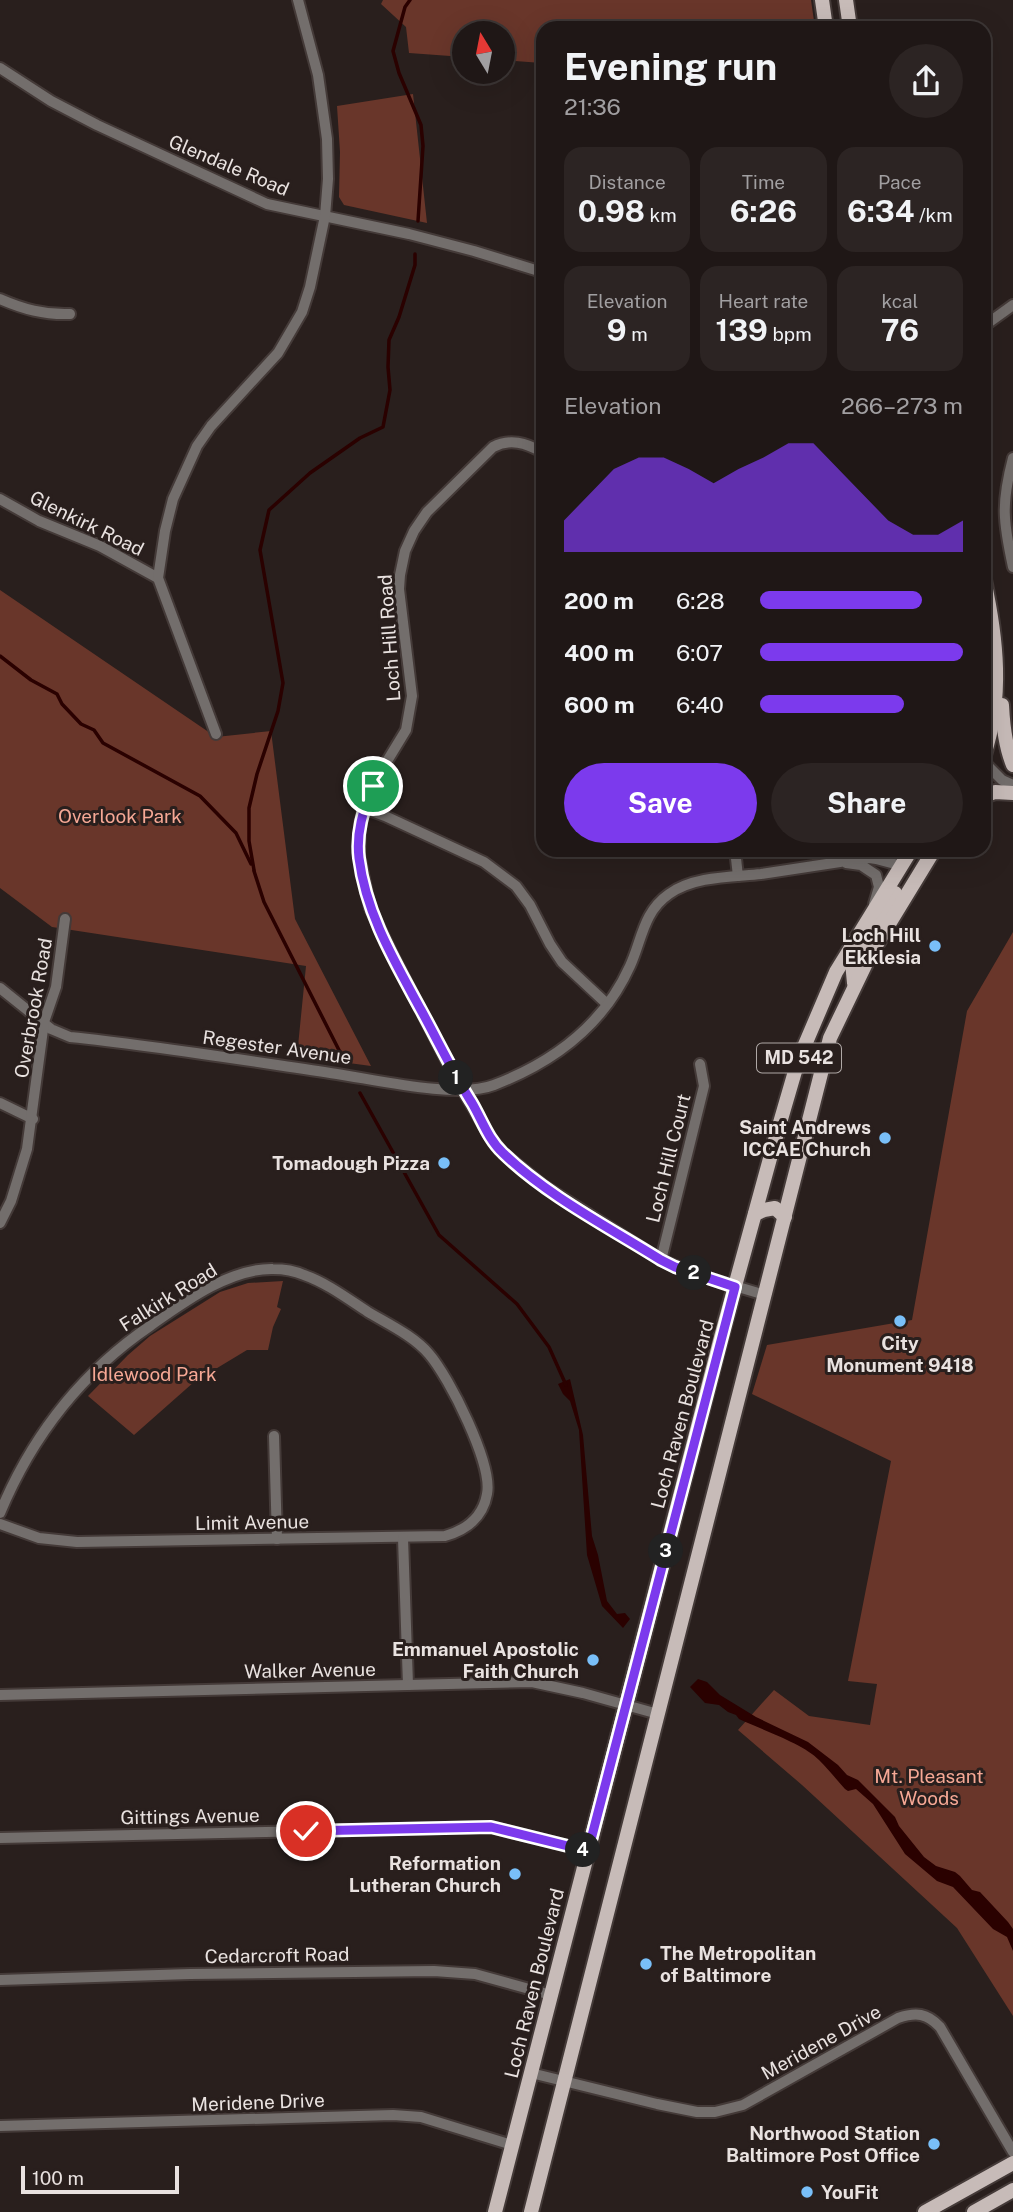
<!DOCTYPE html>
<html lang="en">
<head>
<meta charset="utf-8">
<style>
	body { margin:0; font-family:"Public Sans",sans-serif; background:#2c2423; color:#f1f3f6; height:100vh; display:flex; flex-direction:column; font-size:26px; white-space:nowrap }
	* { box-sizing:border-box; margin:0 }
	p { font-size:23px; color:#a19fa1 }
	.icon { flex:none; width:38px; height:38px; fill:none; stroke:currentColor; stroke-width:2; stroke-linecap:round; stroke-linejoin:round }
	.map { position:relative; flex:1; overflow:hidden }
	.sheet { position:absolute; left:536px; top:21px; width:455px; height:836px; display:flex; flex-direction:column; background:#1f1716; border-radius:21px; box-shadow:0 7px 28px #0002,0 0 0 2px #3c3635 }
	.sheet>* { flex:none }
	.needle { width:46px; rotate:350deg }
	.fabs { position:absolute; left:452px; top:21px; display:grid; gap:14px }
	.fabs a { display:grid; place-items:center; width:63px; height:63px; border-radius:50%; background:#1f1716; box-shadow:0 7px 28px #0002,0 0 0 2px #3c3635; font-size:35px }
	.scale { position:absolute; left:21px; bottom:18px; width:158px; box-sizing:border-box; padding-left:7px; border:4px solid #e9e2e0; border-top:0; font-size:19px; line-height:24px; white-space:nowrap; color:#e9e2e0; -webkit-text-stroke:5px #291f1d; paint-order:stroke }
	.pin { position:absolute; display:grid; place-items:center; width:60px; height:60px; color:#fff; margin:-30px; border:4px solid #fff; border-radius:50%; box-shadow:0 2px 7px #0007 }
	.km { position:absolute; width:35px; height:35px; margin:-18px; border-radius:50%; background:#222; color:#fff; font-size:19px; line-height:35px; text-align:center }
	.round { display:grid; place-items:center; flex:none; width:74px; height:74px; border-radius:37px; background:#2c2423 }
	.head { display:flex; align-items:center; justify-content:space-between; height:119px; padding:0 28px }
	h1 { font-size:38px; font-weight:700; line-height:52px }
	.metrics { display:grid; grid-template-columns:repeat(3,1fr); gap:10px; height:119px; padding:7px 28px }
	.metrics div { display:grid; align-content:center; border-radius:18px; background:#2c2423; text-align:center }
	.metrics b { font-size:30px; font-weight:700 }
	.metrics small { font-size:19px; font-weight:400 }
	.metrics p { font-size:19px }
	.chart { height:196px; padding:14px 28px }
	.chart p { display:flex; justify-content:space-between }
	.chart svg { width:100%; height:126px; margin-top:7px; fill:#7c3aed; opacity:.7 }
	.primary-button { display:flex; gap:14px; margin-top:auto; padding:14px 28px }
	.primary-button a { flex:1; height:80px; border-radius:42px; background:#7c3aed; color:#fff; font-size:28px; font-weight:700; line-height:80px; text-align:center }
	.primary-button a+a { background:#2c2423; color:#f1f3f6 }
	ul { padding:0 28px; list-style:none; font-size:23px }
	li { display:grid; grid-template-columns:112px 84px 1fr; align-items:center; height:52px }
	li i { height:18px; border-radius:9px; background:#7c3aed }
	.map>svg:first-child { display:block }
</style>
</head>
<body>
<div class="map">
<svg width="1013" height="2212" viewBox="0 0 1013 2212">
	<rect width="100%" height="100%" fill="#291f1d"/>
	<!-- green -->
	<g fill="#69362a">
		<polygon points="383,0 811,0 815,28 542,28 542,63 502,60 502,33 464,33 464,57 409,53 406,27 381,4"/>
		<polygon points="413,94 427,223 344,205 339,197 340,152 337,106"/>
		<polygon points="0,590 216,737 271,731 295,919 371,1066 297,1056 306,966 52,927 0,888"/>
		<polygon points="1013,932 1013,2016 957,1928 802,1785 738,1730 774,1690 809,1716 870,1725 877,1684 848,1681 891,1461 752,1394 767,1345 912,1320 967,1011"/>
		<polygon points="283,1281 277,1307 281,1309 273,1327 268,1350 247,1350 194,1382 134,1435 88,1396 128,1355 150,1336 220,1292 248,1283"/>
	</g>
	<!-- water -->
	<g fill="#2a0100">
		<polygon points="570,1379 583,1435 592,1536 598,1555 607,1601 617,1614 625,1613 630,1619 623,1628 602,1606 587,1555 579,1430 570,1401 563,1394 558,1384"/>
		<path d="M698,1679L707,1682L720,1695L756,1717L808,1742L838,1765L847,1775L858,1780L895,1817L899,1826L924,1857L936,1866L955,1872L960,1876L972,1890L980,1892L1008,1922L1013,1929V1951L1007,1937L993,1929L953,1887L937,1881L905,1854L873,1804L856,1789L848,1791L845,1789C836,1779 828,1769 819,1760C804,1744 760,1729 739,1719L736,1715L728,1712L719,1705L705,1703L690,1687Z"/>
	</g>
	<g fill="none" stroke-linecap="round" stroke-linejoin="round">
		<!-- stream -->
		<g stroke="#2a0100" stroke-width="3.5">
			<polyline points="410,0 405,7 393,51 399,73 421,125 423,146 418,221"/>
			<polyline points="0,656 31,680 57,694 62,704 81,724 94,730 103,743 200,796 236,833 251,864"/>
			<polyline points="254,870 249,841 249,808 257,774 278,711 283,683 260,550 269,510 310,473 360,438 383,427 390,390 388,367 389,340 399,317 415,265 415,254"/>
			<polyline points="254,871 264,902 344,1060"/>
			<polyline points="360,1093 439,1235 517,1304 549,1347 566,1385"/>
		</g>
		<defs>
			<g id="minor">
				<polyline points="0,68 51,101 97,125 267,204 409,234 474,251 542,272"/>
				<path d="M0,299C23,309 44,315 70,314"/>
				<polyline points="984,326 1013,305"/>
				<path d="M542,452C526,443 510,438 493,447L427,512L414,531L405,551L400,575L399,589L412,696L406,730L378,776L364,808L360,824L359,855L370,908L392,954L454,1075L491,1138L503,1153L544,1186L661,1260L698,1275L765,1295"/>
				<path d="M1013,458C1001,504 1003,521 1013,567"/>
				<polyline points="0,499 39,521 100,546 158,578"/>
				<polyline points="216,734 158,578 165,531 173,499 197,446 211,426 278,353 302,312 310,287 325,216 328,179 327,139 318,75 298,0"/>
				<polyline points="984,762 1002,780 1013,785"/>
				<polyline points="364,808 385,816 484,862 516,886 530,905 550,944 562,962 607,1004"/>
				<polyline points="735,850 738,876"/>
				<polyline points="846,863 861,865 876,875 879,887 874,904"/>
				<path d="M0,988L51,1029L70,1037C159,1046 249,1061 337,1074C377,1080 458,1099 494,1085C554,1062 603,1026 630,966C642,940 643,912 669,894C694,876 732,877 761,874C788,870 814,866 840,862C863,854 879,859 901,866"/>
				<polyline points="0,1103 33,1119"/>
				<polyline points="0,1223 11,1201 27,1149 44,1022 56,987 65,919"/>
				<polyline points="661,1260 704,1086 700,1064"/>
				<polyline points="274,1436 277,1539"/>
				<path d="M0,1513C32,1436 81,1373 150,1326C184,1302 230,1268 273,1269C283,1269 295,1271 304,1275C327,1283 348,1299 368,1312C388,1324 414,1336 429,1354C449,1377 493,1464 487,1494C483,1517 466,1530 445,1536L77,1542L39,1538L0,1524"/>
				<polyline points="403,1538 408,1685"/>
				<polyline points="0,1695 532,1682 583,1693 658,1714"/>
				<polyline points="0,1838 491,1827 588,1851"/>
				<polyline points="0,1980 190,1974 434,1971 475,1974 551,1995"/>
				<path d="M531,2073L657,2104L697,2112H715L743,2105L898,2018C916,2012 927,2013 940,2027L1013,2152"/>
				<polyline points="0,2126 393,2115 421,2117 512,2145"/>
			</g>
			<g id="major">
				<polyline points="822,0 826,28"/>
				<polyline points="846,0 850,28"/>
				<path d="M984,580C997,639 1003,698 984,755"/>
				<path d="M1002,705C1003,726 1005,746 1013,765"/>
				<polyline points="984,796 995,792 1013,793"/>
				<polyline points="854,983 852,962 895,893"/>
				<polyline points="755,1214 764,1210 775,1208 785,1217"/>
				<polyline points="495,2212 721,1337 777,1133 798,1061 836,972 911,850"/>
				<polyline points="531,2212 830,1038 870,955 934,850"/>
				<polyline points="925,2212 1013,2163"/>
				<polyline points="974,2212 1013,2190"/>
			</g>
		</defs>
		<!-- minor casing -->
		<use href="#minor" stroke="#443a38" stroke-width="14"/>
		<!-- major casing -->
		<use href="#major" stroke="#443a38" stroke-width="18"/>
		<!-- minor -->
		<use href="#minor" stroke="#736e6c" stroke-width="10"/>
		<!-- major -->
		<use href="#major" stroke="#c7bbb8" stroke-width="14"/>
	</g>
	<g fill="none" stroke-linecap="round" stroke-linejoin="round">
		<defs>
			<path id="route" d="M306,1831L491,1827L588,1851L735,1287L675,1267L661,1260C610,1228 546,1195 503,1153C488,1139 482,1120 472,1103C453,1073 438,1041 421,1010C395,962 366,914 359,858C356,833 363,810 373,786"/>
		</defs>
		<!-- route casing -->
		<use href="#route" stroke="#fff" stroke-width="14"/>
		<!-- route -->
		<use href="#route" stroke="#7c3aed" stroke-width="9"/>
	</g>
	<!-- markers -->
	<g fill="#79bff8" stroke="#291f1d" stroke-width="2.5">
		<circle cx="935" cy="946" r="7"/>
		<circle cx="885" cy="1138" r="7"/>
		<circle cx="444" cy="1163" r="7"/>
		<circle cx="900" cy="1321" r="7"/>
		<circle cx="593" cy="1660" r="7"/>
		<circle cx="515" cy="1874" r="7"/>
		<circle cx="646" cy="1964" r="7"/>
		<circle cx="934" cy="2144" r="7"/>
		<circle cx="807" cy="2192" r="7"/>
	</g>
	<g text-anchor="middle" stroke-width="6" stroke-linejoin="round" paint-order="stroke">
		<!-- shield labels -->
		<rect fill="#291f1d" stroke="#afa8a6" stroke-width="2" x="757" y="1043.5" width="84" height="29" rx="5"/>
		<g font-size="18" font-weight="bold" fill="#e9e2e0">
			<text x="799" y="1064">MD 542</text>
		</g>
		<!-- street labels -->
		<g font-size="19" fill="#e9e2e0" stroke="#291f1d">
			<text transform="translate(229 165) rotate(23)" y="7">Glendale Road</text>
			<text transform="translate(87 523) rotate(26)" y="7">Glenkirk Road</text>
			<text transform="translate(389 638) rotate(-94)" y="7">Loch Hill Road</text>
			<text transform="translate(33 1008) rotate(-80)" y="7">Overbrook Road</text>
			<text transform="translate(277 1047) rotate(8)" y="7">Regester Avenue</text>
			<text transform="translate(668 1158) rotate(-76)" y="7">Loch Hill Court</text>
			<text transform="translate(168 1297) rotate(-32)" y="7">Falkirk Road</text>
			<text transform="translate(682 1414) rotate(-75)" y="7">Loch Raven Boulevard</text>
			<text transform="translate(252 1522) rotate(-1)" y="7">Limit Avenue</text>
			<text transform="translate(310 1670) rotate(-1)" y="7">Walker Avenue</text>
			<text transform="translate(190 1816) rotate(-1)" y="7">Gittings Avenue</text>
			<text transform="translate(277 1955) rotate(-1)" y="7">Cedarcroft Road</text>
			<text transform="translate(534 1983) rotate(-76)" y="7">Loch Raven Boulevard</text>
			<text transform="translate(821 2042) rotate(-29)" y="7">Meridene Drive</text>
			<text transform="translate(258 2102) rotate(-2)" y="7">Meridene Drive</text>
		</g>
		<!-- park labels -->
		<g font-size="19" fill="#f6a895" stroke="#291f1d">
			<text x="120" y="823">Overlook Park</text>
			<text x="154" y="1381">Idlewood Park</text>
			<text x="929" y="1783">Mt. Pleasant<tspan x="929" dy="22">Woods</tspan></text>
		</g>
		<!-- poi labels -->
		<g font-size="19" font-weight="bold" fill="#e9e2e0" stroke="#291f1d" text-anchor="end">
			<text x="921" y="942">Loch Hill<tspan x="921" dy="22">Ekklesia</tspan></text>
			<text x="871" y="1134">Saint Andrews<tspan x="871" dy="22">ICCAE Church</tspan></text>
			<text x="430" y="1170">Tomadough Pizza</text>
			<text x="900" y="1350" text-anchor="middle">City<tspan x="900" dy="22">Monument 9418</tspan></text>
			<text x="579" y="1656">Emmanuel Apostolic<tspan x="579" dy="22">Faith Church</tspan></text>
			<text x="501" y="1870">Reformation<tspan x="501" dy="22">Lutheran Church</tspan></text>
			<text x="660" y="1960" text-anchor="start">The Metropolitan<tspan x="660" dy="22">of Baltimore</tspan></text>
			<text x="920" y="2140">Northwood Station<tspan x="920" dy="22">Baltimore Post Office</tspan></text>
			<text x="821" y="2199" text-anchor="start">YouFit</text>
		</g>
	</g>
</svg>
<div class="fabs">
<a><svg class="needle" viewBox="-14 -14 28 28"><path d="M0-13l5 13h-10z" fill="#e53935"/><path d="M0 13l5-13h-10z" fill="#a19fa1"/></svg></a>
</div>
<div class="scale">100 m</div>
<div class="pin" style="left:373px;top:786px;background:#1e9e55"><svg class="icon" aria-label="arrive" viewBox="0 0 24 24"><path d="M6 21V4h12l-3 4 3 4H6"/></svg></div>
<div class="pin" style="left:306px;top:1831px;background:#d93025"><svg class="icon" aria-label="check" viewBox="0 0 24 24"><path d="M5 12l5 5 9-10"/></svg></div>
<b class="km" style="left:456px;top:1078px">1</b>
<b class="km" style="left:694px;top:1273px">2</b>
<b class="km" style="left:666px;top:1551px">3</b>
<b class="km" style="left:583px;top:1850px">4</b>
<section class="sheet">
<div class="head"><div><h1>Evening run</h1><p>21:36</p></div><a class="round"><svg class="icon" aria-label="share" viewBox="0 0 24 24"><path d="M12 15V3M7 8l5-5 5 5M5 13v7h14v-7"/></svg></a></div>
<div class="metrics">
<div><p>Distance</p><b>0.98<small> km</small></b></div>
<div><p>Time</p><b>6:26</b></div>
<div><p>Pace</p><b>6:34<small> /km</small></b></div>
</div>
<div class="metrics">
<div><p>Elevation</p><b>9<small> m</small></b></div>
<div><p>Heart rate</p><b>139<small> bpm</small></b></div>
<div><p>kcal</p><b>76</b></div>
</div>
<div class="chart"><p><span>Elevation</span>266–273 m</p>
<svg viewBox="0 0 160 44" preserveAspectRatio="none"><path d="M0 44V33L10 24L20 15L30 11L40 11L50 15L60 20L70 15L80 11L90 6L100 6L110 15L120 24L130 33L140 38L150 38L160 33V44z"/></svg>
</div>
<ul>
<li><b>200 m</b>6:28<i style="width:80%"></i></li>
<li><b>400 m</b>6:07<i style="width:100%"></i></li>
<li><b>600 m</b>6:40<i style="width:71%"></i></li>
</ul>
<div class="primary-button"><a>Save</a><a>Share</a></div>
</section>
</div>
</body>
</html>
